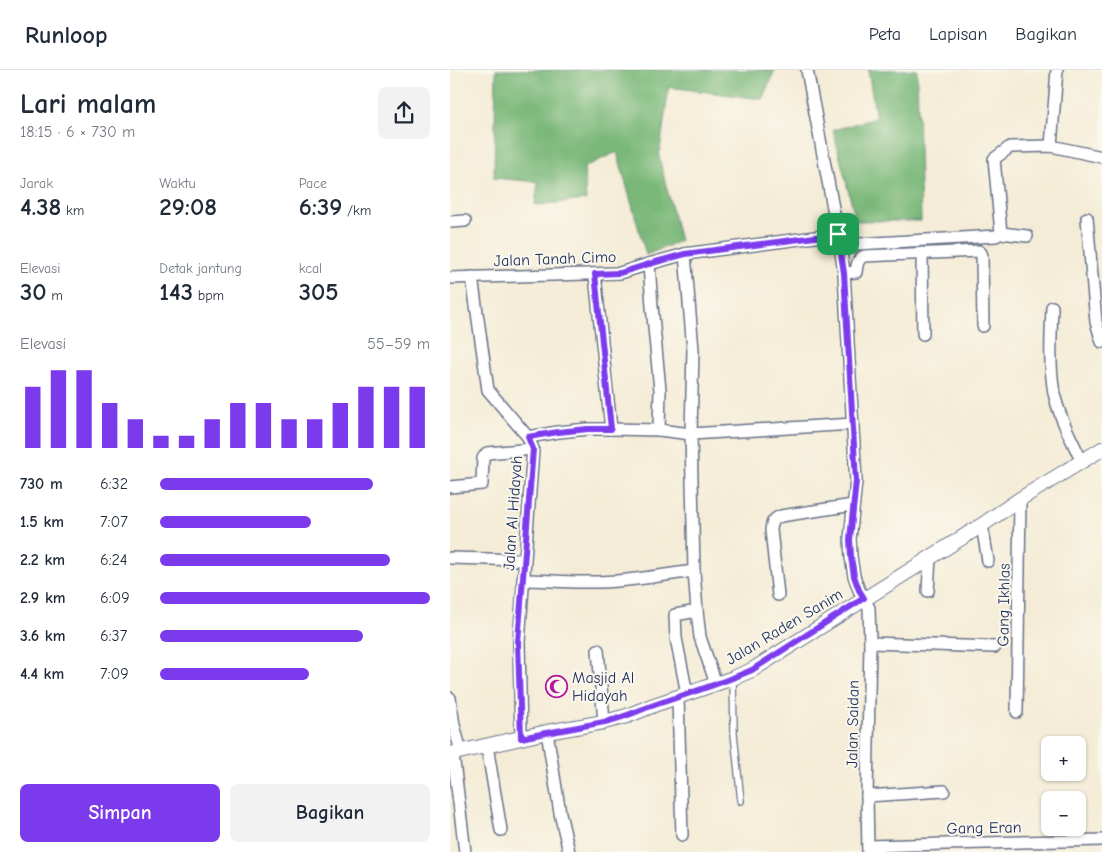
<!DOCTYPE html>
<html lang="id">
<head>
<meta charset="utf-8">
<style>
	body { margin:0; font-family:"Comic Neue",sans-serif; background:#f2f2f3; color:#1f2937; height:100vh; display:flex; flex-direction:column; font-size:19px; white-space:nowrap }
	* { box-sizing:border-box; margin:0 }
	p { font-size:16px; color:#747a83 }
	.icon { flex:none; width:28px; height:28px; fill:none; stroke:currentColor; stroke-width:2; stroke-linecap:round; stroke-linejoin:round }
	.map { position:relative; flex:1; overflow:hidden }
	.side { display:flex; flex-direction:column; background:#fff; width:450px }
	.side>* { flex:none }
	.tools { position:absolute; left:591px; top:666px; display:grid; gap:10px }
	.tools a { display:grid; place-items:center; width:45px; height:45px; border-radius:8px; background:#fff; box-shadow:0 1px 4px #0004; font-size:25px }
	.pin { position:absolute; display:grid; place-items:center; width:42px; height:42px; color:#fff; margin:-21px; border-radius:10px; box-shadow:0 2px 8px #0006 }
	.round { display:grid; place-items:center; flex:none; width:52px; height:52px; border-radius:8px; background:#f2f2f3 }
	.summary { display:flex; align-items:center; justify-content:space-between; height:85px; padding:0 20px }
	h1 { font-size:28px; font-weight:600; line-height:38px }
	.stats { display:grid; grid-template-columns:repeat(3,1fr); gap:8px; height:85px; padding:5px 20px }
	.stats div { display:grid; align-content:center }
	.stats b { font-size:25px; font-weight:600 }
	.stats small { font-size:14px; font-weight:400 }
	.stats p { font-size:14px }
	.chart { height:140px; padding:10px 20px }
	.chart p { display:flex; justify-content:space-between }
	.chart svg { width:100%; height:90px; margin-top:5px; stroke:#7c3aed; stroke-width:6 }
	.button { display:flex; gap:10px; margin-top:auto; padding:10px 20px }
	.button a { flex:1; height:58px; border-radius:8px; background:#7c3aed; color:#fff; font-size:20px; font-weight:600; line-height:58px; text-align:center }
	.button a+a { background:#f2f2f3; color:#1f2937 }
	ul { padding:0 20px; list-style:none; font-size:16px }
	li { display:grid; grid-template-columns:80px 60px 1fr; align-items:center; height:38px }
	li i { height:12px; border-radius:6px; background:#7c3aed }
	header { display:flex; align-items:center; gap:30px; box-sizing:border-box; height:70px; padding:0 25px; background:#fff; border-bottom:1px solid #e0e1e3 }
	header strong { font-size:24px }
	nav { display:flex; gap:28px; margin-inline-start:auto; font-size:18px }
	main { display:flex; flex:1; min-height:0 }
	.map>svg:first-child { display:block }
</style>
</head>
<body>
<header>
<strong>Runloop</strong>
<nav><a>Peta</a><a>Lapisan</a><a>Bagikan</a></nav>
</header>
<main>
<section class="side">
<div class="summary"><div><h1>Lari malam</h1><p>18:15 · 6 × 730 m</p></div><a class="round"><svg class="icon" aria-label="share" viewBox="0 0 24 24"><path d="M12 15V3M7 8l5-5 5 5M5 13v7h14v-7"/></svg></a></div>
<div class="stats">
<div><p>Jarak</p><b>4.38<small> km</small></b></div>
<div><p>Waktu</p><b>29:08</b></div>
<div><p>Pace</p><b>6:39<small> /km</small></b></div>
</div>
<div class="stats">
<div><p>Elevasi</p><b>30<small> m</small></b></div>
<div><p>Detak jantung</p><b>143<small> bpm</small></b></div>
<div><p>kcal</p><b>305</b></div>
</div>
<div class="chart"><p><span>Elevasi</span>55–59 m</p>
<svg viewBox="0 0 160 44" preserveAspectRatio="none"><path d="M5 44V14M15 44V6M25 44V6M35 44V22M45 44V30M55 44V38M65 44V38M75 44V30M85 44V22M95 44V22M105 44V30M115 44V30M125 44V22M135 44V14M145 44V14M155 44V14"/></svg>
</div>
<ul>
<li><b>730 m</b>6:32<i style="width:79%"></i></li>
<li><b>1.5 km</b>7:07<i style="width:56%"></i></li>
<li><b>2.2 km</b>6:24<i style="width:85%"></i></li>
<li><b>2.9 km</b>6:09<i style="width:100%"></i></li>
<li><b>3.6 km</b>6:37<i style="width:75%"></i></li>
<li><b>4.4 km</b>7:09<i style="width:55%"></i></li>
</ul>
<div class="button"><a>Simpan</a><a>Bagikan</a></div>
</section>
<div class="map">
<svg width="652" height="782" viewBox="0 0 652 782">
	<rect width="100%" height="100%" fill="#fbf7ec"/>
	<filter id="ink" filterUnits="userSpaceOnUse"><feTurbulence type="fractalNoise" baseFrequency=".02" numOctaves="2"/><feDisplacementMap in="SourceGraphic" scale="10" xChannelSelector="R" yChannelSelector="G"/><feConvolveMatrix kernelMatrix="1 2 1 2 8 2 1 2 1" color-interpolation-filters="sRGB"/></filter>
	<filter id="wash" filterUnits="userSpaceOnUse"><feTurbulence type="fractalNoise" baseFrequency=".0096" numOctaves="4" result="noise"/><feDisplacementMap in="SourceGraphic" scale="20" xChannelSelector="R" yChannelSelector="G"/><feGaussianBlur stdDeviation="1.12" result="paint"/><feColorMatrix in="noise" values="0 0 0 0 0 0 0 0 0 0 0 0 0 0 0 0 0 1.4 0 .05"/><feComposite in="paint" operator="in"/></filter>
	<g filter="url(#wash)">
		<rect width="100%" height="100%" fill="#f4ecd6"/>
		<!-- forest -->
		<g fill="#7ab879" stroke="#4a746c">
			<polygon points="46,0 325,0 312,29 219,17 209,87 230,171 196,185 167,82 134,97 136,130 85,135 88,112 44,108"/>
			<polygon points="418,0 467,0 471,151 406,151 383,60 426,48"/>
		</g>
	</g>
	<g filter="url(#ink)">
		<g fill="none" stroke-linecap="round" stroke-linejoin="round">
			<defs>
				<polyline id="service" points="283,608 284,664 291,731"/>
				<g id="minor">
					<polyline points="357,0 390,175 394,203 406,411 400,469 401,487 404,506 409,520 419,538 420,573 417,726 418,782"/>
					<polyline points="601,76 607,0"/>
					<polyline points="637,148 646,252 652,272"/>
					<polyline points="0,152 15,151"/>
					<polyline points="551,163 544,89 560,77 601,76 652,87"/>
					<polyline points="551,163 577,166"/>
					<polyline points="390,175 546,166 551,163"/>
					<polyline points="472,183 473,264"/>
					<polyline points="235,184 243,280 241,364 244,501 247,541 250,567 266,614"/>
					<polyline points="199,194 202,236 210,320 209,360"/>
					<path d="M394,203L406,202C407,196 407,189 414,186L529,181L531,183L532,186L533,256"/>
					<polyline points="145,205 161,359"/>
					<polyline points="22,207 38,320 78,367 83,379 69,572 71,669"/>
					<polyline points="0,208 170,203 199,194 235,184 388,164"/>
					<path d="M602,237C601,266 599,294 604,323C609,347 622,370 632,392"/>
					<polyline points="78,367 108,362 138,359 161,359 209,360 241,364 403,354"/>
					<polyline points="0,417 32,414 33,388 37,383 83,379"/>
					<polyline points="532,455 538,491"/>
					<polyline points="0,488 74,490"/>
					<path d="M73,510C93,510 112,512 132,512C169,513 207,506 244,501"/>
					<polyline points="478,521 480,487"/>
					<path d="M328,525L321,460C322,452 323,449 331,446L403,435"/>
					<polyline points="420,573 545,577"/>
					<polyline points="148,580 154,652"/>
					<polyline points="237,624 226,568 225,545 247,541"/>
					<polyline points="0,628 4,655 11,682"/>
					<polyline points="228,628 232,765"/>
					<polyline points="567,642 570,429"/>
					<polyline points="97,662 110,743 119,782"/>
					<polyline points="37,676 51,760"/>
					<polyline points="3,684 15,782"/>
					<polyline points="417,726 494,721"/>
					<polyline points="418,776 652,770"/>
				</g>
				<polyline id="tertiary" points="0,684 97,662 154,652 177,646 204,635 283,608 302,600 532,455 570,429 652,379"/>
			</defs>
			<!-- service casing -->
			<use href="#service" stroke="#677188" stroke-width="8"/>
			<!-- minor casing -->
			<use href="#minor" stroke="#677188" stroke-width="14"/>
			<!-- tertiary casing -->
			<use href="#tertiary" stroke="#677188" stroke-width="16"/>
			<!-- service -->
			<use href="#service" stroke="#fff" stroke-width="5.5"/>
			<!-- minor -->
			<use href="#minor" stroke="#fff" stroke-width="11"/>
			<!-- tertiary -->
			<use href="#tertiary" stroke="#fff" stroke-width="14"/>
		</g>
	</g>
	<g fill="none" stroke-linecap="round" stroke-linejoin="round" filter="url(#ink)">
		<defs>
			<path id="route" d="M388,164L394,203L406,411L400,469L401,487L404,506L409,520L414,528L302,600C270,614 237,624 204,635C187,641 171,649 154,652C126,658 98,662 71,668L68,572L83,379L78,367L108,362L138,359H161L145,204L170,203L199,194L235,184Z"/>
		</defs>
		<!-- route casing -->
		<use href="#route" stroke="#fff" stroke-width="10"/>
		<!-- route -->
		<use href="#route" stroke="#7c3aed" stroke-width="6"/>
	</g>
	<!-- icons -->
	<defs>
		<symbol id="mosque-ring" viewBox="-11 -11 22 22"><circle r="9.5" fill="#fbf7ec" stroke="#b5179e" stroke-width="1.5"/><path d="M3.5-4.9A6 6 0 1 0 3.5 4.9A5 5 0 1 1 3.5-4.9Z" fill="#b5179e"/></symbol>
	</defs>
	<g fill-rule="evenodd">
		<use href="#mosque-ring" x="94" y="604" width="25" height="25"/>
	</g>
	<g text-anchor="middle" stroke-width="4" stroke-linejoin="round" paint-order="stroke">
		<!-- street labels -->
		<g font-size="16" fill="#1b2f5e" stroke="#fbf7ec">
			<text transform="translate(105 188) rotate(-2)" y="6">Jalan Tanah Cimo</text>
			<text transform="translate(62 443) rotate(-86)" y="6">Jalan Al Hidayah</text>
			<text transform="translate(553 535) rotate(-89)" y="6">Gang Ikhlas</text>
			<text transform="translate(334 556) rotate(-31)" y="6">Jalan Raden Sanim</text>
			<text transform="translate(402 654) rotate(-89)" y="6">Jalan Saidan</text>
			<text transform="translate(534 757) rotate(-1)" y="6">Gang Eran</text>
		</g>
		<!-- poi labels -->
		<g font-size="16" fill="#1b2f5e" stroke="#fbf7ec" text-anchor="start">
			<text x="122" y="613">Masjid Al<tspan x="122" dy="18">Hidayah</tspan></text>
		</g>
	</g>
</svg>
<div class="tools">
<a>+</a>
<a>−</a>
</div>
<div class="pin" style="left:388px;top:164px;background:#1e9e55"><svg class="icon" aria-label="arrive" viewBox="0 0 24 24"><path d="M6 21V4h12l-3 4 3 4H6"/></svg></div>
</div>
</main>
</body>
</html>
